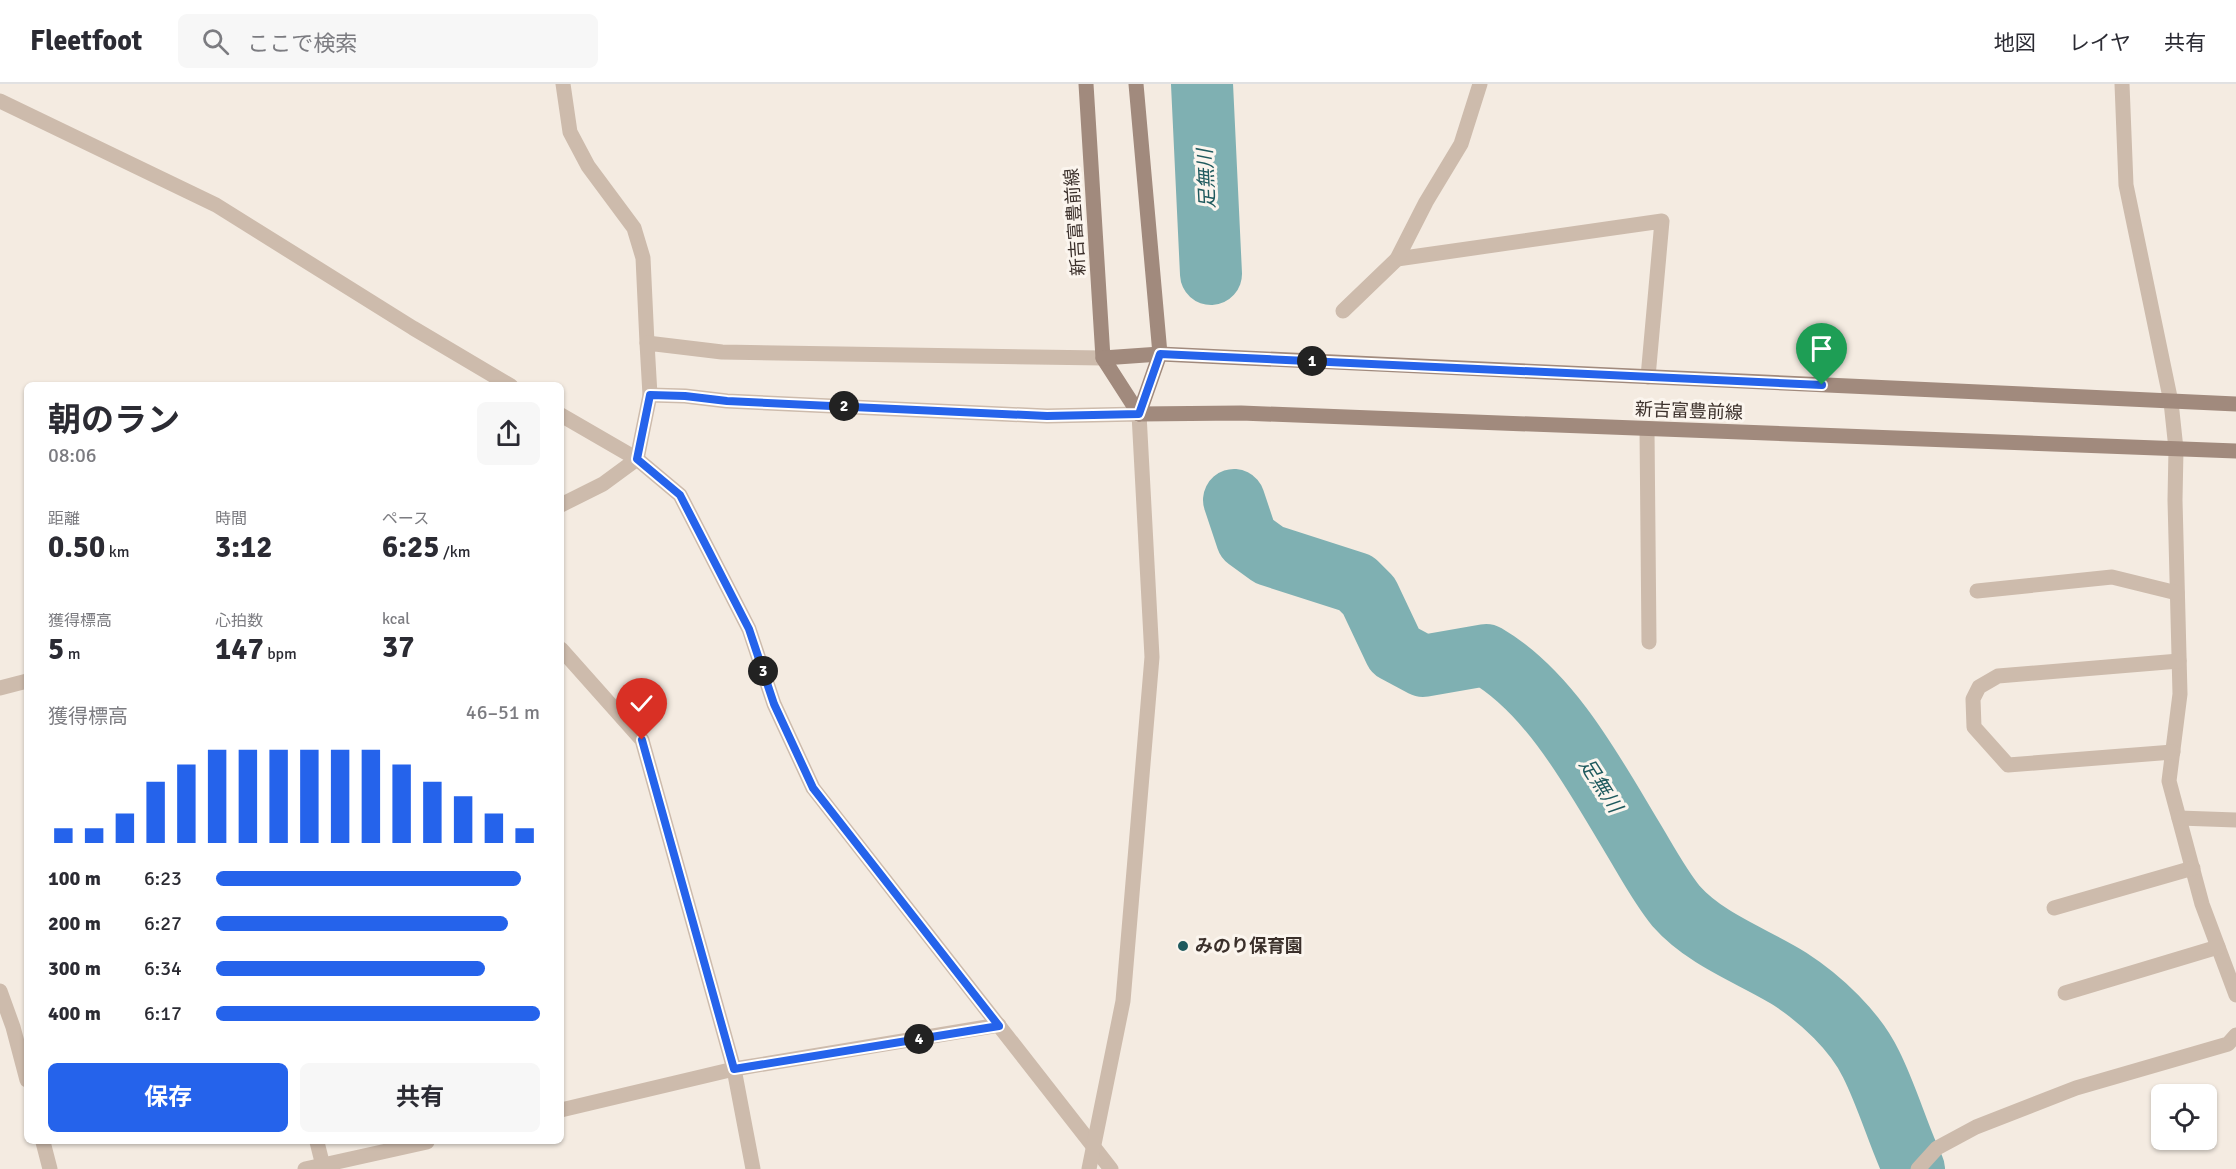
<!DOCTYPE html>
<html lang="ja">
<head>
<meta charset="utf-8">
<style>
	body { margin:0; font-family:Signika,"Noto Sans JP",sans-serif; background:#f7f7f7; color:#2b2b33; height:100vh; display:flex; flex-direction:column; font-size:22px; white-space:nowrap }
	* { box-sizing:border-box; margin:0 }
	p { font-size:20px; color:#7c7c81 }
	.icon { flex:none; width:33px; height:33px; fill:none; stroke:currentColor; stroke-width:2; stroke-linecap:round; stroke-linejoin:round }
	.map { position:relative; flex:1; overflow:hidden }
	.drawer { position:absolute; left:24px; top:298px; width:540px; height:762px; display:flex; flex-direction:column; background:#fff; border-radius:9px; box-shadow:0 2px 4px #0004 }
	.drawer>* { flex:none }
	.tools { position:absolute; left:2151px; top:1000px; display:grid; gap:12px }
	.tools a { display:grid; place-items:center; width:66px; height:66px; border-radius:9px; background:#fff; box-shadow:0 2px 4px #0004; font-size:30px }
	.pin { position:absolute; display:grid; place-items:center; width:51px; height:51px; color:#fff; margin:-62px -26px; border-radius:50% 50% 50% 0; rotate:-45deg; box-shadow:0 0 6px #0007 }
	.pin .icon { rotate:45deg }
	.km { position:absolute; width:30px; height:30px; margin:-15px; border-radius:50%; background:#222; color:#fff; font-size:16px; line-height:30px; text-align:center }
	.round { display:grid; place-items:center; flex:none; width:63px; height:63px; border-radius:9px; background:#f7f7f7 }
	.overview { display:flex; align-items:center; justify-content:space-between; height:102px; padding:0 24px }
	h1 { font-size:33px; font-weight:700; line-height:45px }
	.figures { display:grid; grid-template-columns:repeat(3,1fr); gap:9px; height:102px; padding:6px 24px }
	.figures div { display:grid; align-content:center }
	.figures b { font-size:30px; font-weight:700 }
	.figures small { font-size:16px; font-weight:400 }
	.figures p { font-size:16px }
	.chart { height:168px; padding:12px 24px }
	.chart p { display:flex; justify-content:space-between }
	.chart svg { width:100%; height:108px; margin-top:6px; stroke:#2563eb; stroke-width:6 }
	.button { display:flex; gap:12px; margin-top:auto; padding:12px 24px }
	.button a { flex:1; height:69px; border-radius:9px; background:#2563eb; color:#fff; font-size:24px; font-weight:700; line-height:69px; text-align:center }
	.button a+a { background:#f7f7f7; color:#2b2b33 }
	ul { padding:0 24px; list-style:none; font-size:20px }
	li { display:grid; grid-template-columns:96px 72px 1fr; align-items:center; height:45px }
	li i { height:15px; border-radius:8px; background:#2563eb }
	header { display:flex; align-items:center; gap:36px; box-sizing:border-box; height:84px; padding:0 30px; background:#fff; border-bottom:2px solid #e1e1e2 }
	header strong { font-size:28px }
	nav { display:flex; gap:33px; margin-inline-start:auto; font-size:21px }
	.search { width:420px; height:54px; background:#f7f7f7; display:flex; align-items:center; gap:15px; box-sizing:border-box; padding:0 21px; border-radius:9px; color:#7c7c81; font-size:22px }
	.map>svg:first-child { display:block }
</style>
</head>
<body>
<header>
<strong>Fleetfoot</strong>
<div class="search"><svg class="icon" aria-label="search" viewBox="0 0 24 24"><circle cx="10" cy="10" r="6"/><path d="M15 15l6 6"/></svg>ここで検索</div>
<nav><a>地図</a><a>レイヤ</a><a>共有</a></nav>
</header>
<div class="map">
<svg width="2236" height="1085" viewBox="0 0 2236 1085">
	<rect width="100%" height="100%" fill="#f4ebe1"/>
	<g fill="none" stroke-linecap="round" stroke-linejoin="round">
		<!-- river -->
		<g stroke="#7fb0b2" stroke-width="62">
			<polyline points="1202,0 1211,190"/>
			<path d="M1234,416L1247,455L1269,471L1356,499L1369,512L1395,567L1423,582L1486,571C1551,609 1594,690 1632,753C1646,776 1659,801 1676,822C1706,856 1753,872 1790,895C1821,915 1855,947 1871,980C1888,1014 1898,1051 1914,1085"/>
		</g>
		<!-- minor -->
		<g stroke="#cdbbac" stroke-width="15">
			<polyline points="563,0 570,48 588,82 634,144 643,174 647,259"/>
			<polyline points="2122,0 2126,101 2171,318 2176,365 2175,416 2180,610 2169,697 2202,820 2236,911"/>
			<polyline points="0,17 216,121 413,244 511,302"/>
			<polyline points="1397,175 1662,137 1648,293"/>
			<polyline points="1343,227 1397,175 1426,118 1461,60 1480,0"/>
			<polyline points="561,331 637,375 680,411 749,545 774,620 813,704 1111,1085"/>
			<polyline points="1647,345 1649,558"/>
			<polyline points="561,421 603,400 637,375"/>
			<polyline points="1977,507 2112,493 2177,509"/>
			<polyline points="561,565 642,656 734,985 753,1085"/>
			<polyline points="0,604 27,597"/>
			<polyline points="2173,668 2008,681 1974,643 1973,615 1979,603 1998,592 2179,577"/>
			<polyline points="2179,734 2236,736"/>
			<polyline points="2054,824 2193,784"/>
			<polyline points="0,907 13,943 27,996"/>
			<polyline points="2065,909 2218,863"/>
			<polyline points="561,1026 734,985 999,941"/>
			<polyline points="43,1058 50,1085"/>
			<polyline points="317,1058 323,1082"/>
			<polyline points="305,1085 427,1058"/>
			<polyline points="1918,1085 1937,1064 1976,1043 2076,1004 2228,960 2236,951"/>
		</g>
		<!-- tertiary -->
		<g stroke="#cdbbac" stroke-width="15">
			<polyline points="650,311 685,312 727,317 1047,332 1139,330 1152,573 1123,917 1089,1085"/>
			<polyline points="637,375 650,311 647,259 722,268 1103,274"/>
		</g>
		<!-- secondary -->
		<g stroke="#a18a7d" stroke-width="15">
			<polyline points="1086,0 1103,274 1139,330"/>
			<polyline points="1136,0 1160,270 1139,330"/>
			<polyline points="1103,274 1160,270 2236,320"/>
			<polyline points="1139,330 1241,329 2236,367"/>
		</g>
	</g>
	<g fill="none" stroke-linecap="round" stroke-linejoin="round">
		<defs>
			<polyline id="route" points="642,656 734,985 999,942 813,704 774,620 749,545 680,411 637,375 650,311 685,312 727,317 1047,332 1139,330 1160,270 1822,301"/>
		</defs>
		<!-- route casing -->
		<use href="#route" stroke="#fff" stroke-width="12"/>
		<!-- route -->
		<use href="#route" stroke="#2563eb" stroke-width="8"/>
	</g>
	<!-- markers -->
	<circle fill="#1f5a5e" stroke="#fbf5ee" stroke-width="2" cx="1183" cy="862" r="6"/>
	<g text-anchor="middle" stroke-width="6" stroke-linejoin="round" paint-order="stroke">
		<!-- street labels -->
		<g font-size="18" fill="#3b302b" stroke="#fbf5ee">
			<text transform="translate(1075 138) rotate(-94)" y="6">新吉富豊前線</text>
			<text transform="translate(1689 327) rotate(2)" y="6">新吉富豊前線</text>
		</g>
		<!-- poi labels -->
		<g font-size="18" font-weight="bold" fill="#3b302b" stroke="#fbf5ee" text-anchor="start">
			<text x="1195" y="868">みのり保育園</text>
		</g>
		<!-- water labels -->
		<g font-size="20" font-style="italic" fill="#1f5a5e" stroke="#fbf5ee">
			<text transform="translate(1206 95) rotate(-93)" y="7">足無川</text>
			<text transform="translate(1601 701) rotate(57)" y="7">足無川</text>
		</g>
	</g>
</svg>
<div class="tools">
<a><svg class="icon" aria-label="locate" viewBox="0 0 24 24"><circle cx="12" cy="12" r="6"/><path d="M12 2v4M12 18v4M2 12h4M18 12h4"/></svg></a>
</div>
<div class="pin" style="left:1822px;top:301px;background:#1e9e55"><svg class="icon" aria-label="arrive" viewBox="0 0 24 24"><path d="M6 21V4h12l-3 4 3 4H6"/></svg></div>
<div class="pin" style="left:642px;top:656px;background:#d93025"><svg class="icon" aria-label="check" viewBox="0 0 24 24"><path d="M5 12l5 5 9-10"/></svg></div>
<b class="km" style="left:1312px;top:277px">1</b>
<b class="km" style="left:844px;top:322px">2</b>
<b class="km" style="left:763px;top:587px">3</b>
<b class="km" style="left:919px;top:955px">4</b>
<section class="drawer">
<div class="overview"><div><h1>朝のラン</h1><p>08:06</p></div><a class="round"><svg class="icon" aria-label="share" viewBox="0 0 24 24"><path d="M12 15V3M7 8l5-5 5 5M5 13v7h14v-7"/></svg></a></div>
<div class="figures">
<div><p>距離</p><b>0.50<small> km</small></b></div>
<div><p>時間</p><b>3:12</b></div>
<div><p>ペース</p><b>6:25<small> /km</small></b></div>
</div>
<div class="figures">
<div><p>獲得標高</p><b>5<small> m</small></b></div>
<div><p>心拍数</p><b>147<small> bpm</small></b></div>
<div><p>kcal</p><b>37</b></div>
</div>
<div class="chart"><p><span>獲得標高</span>46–51 m</p>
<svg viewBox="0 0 160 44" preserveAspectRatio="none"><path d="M5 44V38M15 44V38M25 44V32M35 44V19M45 44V12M55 44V6M65 44V6M75 44V6M85 44V6M95 44V6M105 44V6M115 44V12M125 44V19M135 44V25M145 44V32M155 44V38"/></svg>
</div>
<ul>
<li><b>100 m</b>6:23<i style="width:94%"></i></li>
<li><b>200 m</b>6:27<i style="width:90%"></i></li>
<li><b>300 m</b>6:34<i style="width:83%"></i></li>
<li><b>400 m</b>6:17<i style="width:100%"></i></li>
</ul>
<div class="button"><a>保存</a><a>共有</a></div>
</section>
</div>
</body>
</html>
